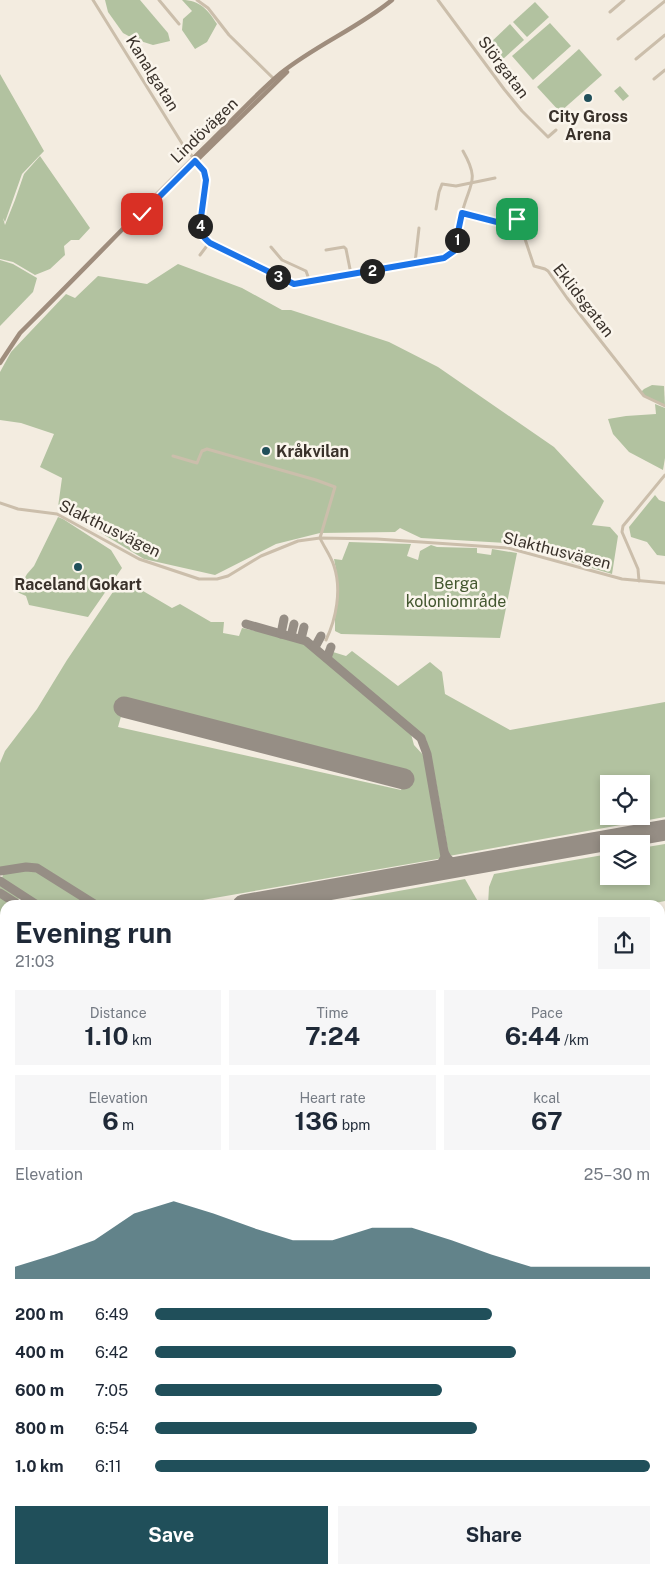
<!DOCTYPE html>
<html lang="en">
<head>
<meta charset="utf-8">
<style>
	body { margin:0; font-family:"Public Sans",sans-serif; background:#f6f6f7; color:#1f2937; height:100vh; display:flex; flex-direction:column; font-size:19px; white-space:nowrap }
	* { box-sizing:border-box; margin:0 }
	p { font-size:16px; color:#747a83 }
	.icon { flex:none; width:28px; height:28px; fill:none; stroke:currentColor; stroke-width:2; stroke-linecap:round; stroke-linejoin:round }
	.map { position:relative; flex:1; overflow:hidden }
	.drawer { position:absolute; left:0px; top:900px; width:665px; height:674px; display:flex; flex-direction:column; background:#fff; border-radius:15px 15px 0 0; box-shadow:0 2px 8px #0003 }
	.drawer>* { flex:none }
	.buttons { position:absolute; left:600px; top:775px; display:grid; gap:10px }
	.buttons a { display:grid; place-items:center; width:50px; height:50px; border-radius:0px; background:#fff; box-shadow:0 2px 8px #0003; font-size:25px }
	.pin { position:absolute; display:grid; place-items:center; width:42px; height:42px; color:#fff; margin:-21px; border-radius:10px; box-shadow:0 2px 8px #0006 }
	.km { position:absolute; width:25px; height:25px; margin:-12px; border-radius:50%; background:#222; color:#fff; font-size:14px; line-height:25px; text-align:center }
	.round { display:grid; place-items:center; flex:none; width:52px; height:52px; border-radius:0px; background:#f6f6f7 }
	.overview { display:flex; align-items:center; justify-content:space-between; height:85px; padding:0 15px }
	h1 { font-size:28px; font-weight:700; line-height:38px }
	.metrics { display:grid; grid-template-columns:repeat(3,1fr); gap:8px; height:85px; padding:5px 15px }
	.metrics div { display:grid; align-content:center; border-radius:0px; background:#f6f6f7; text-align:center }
	.metrics b { font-size:25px; font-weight:700 }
	.metrics small { font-size:14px; font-weight:400 }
	.metrics p { font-size:14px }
	.chart { height:140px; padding:10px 15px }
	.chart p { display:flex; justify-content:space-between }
	.chart svg { width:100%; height:90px; margin-top:5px; fill:#204f5a; opacity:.7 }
	.button { display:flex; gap:10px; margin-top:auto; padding:10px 15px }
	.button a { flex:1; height:58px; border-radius:0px; background:#204f5a; color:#fff; font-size:20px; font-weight:700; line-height:58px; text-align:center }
	.button a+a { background:#f6f6f7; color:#1f2937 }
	ul { padding:0 15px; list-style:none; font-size:16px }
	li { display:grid; grid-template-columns:80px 60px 1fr; align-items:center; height:38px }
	li i { height:12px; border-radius:6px; background:#204f5a }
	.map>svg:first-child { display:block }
</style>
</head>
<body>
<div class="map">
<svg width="665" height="1573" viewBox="0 0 665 1573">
	<rect width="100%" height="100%" fill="#f3ece0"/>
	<!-- green -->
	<g fill="#b2c2a0" fill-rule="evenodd">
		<polygon points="105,0 140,0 168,33 170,41 153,45 134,39 123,33 108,12"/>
		<path d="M182,0C200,0 208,10 217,24L207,42L195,49L182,30L183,19L192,11Z"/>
		<polygon points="535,2 549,17 527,37 513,22"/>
		<polygon points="550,23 571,46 533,80 512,56"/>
		<polygon points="510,24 524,40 502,60 488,45"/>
		<polygon points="579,49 602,75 560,112 537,87"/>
		<polygon points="0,74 44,151 22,174 5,222 3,218 5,225 15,200 24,174 40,156 90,228 79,240 71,240 64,246 65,255 50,269 35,275 13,262 0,259"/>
		<polygon points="620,86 629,96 623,101 614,91"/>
		<polygon points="0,260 13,264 37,278 33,292 0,326"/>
		<polygon points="178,264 242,288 282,310 291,310 389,342 438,367 554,447 604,501 592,525 610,527 618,536 612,574 506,543 421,538 400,528 395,532 320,533 276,544 215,575 144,559 58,507 62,478 40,467 54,434 21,423 0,420 0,372 11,352 66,294 75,298 98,276 147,284"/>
		<polygon points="652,385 664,386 665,406 644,396 641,392 644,389"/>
		<polygon points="655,404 665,408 665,458 663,470 629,452 613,434 608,419 626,416 656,414"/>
		<polygon points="655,495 659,500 665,502 665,556 657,555 647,542 631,537 629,527"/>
		<polygon points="58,517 63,519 111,550 122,568 88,617 29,605 26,596 17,592 27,574 34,566"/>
		<polygon points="349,542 411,544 407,556 418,560 420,551 431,545 437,547 477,548 477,553 491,555 492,549 517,553 500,638 341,634 335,631 335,619 338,580 334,559 342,560"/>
		<path d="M126,581L172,608L180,604L211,622H224L223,633L239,636L242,628L294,639L307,645L411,734L414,745L425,757L434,796L443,858L174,905H102L47,870C27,862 20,865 0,869V763L5,751L37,709L67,660L119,583ZM126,699L406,771L401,790L118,727Z"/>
		<path d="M352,651L398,686L430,662L442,672L445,694L510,730L665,702V817L449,856L436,782L426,739L330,658L333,652L346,656ZM609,784H641V816H609Z"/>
		<polygon points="665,844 665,901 645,905 488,905 489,887 494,874 609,854 609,876 641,876 641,848"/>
		<polygon points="29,869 36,870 44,874 93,905 42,905 2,879 3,874"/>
		<polygon points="465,879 480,905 321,905"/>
		<polygon points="0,884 17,895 19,899 15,900 0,891"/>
		<polygon points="0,896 15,905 5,905 5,932 0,929"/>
		<polygon points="0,943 5,944 5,1035 0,1036"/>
		<polygon points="660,1200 665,1204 665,1337 660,1338"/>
		<polygon points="665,1343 665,1359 660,1365 660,1344"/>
		<path d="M660,1395L665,1397C665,1408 661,1418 662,1429C662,1436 665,1438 664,1444L660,1442Z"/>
		<polygon points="5,1434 5,1510 0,1525 0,1438"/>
		<polygon points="660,1518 665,1518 665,1573 585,1573 587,1569 660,1569"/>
		<polygon points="529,1569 550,1569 555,1573 531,1573"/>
	</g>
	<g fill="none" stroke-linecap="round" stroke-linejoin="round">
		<!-- taxiway -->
		<g stroke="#968e85" stroke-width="9">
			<polyline points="246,624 306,641 421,738 427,754 445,857 439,868 419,874"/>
			<polyline points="281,634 284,619"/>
			<polyline points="291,636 294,624"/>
			<polyline points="301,639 304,627"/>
			<polyline points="315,647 321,636"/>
			<polyline points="327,658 331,647"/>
			<path d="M445,854C451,868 467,864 480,863"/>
			<polyline points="0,871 26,867 37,868 96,905"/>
			<polyline points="0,881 37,905"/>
			<polyline points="0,893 19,905"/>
			<polyline points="0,932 5,934"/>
			<polyline points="0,940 5,942"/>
			<polyline points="0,1038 5,1038"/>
		</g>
		<!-- runway -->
		<g stroke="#968e85" stroke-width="21">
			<polyline points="124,707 404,779"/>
			<polyline points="243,905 665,830"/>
		</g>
		<!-- street -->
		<g stroke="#cbbeab" stroke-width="3">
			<polyline points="93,0 183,145 204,171 206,180 200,230 201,234 209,243 294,284 444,258 454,251 462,213"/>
			<polyline points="159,0 179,24"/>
			<polyline points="197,0 208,8 229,35 274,79"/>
			<polyline points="438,0 504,89 522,111 548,137 556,130"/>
			<polyline points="610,12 624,0"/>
			<polyline points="618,39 665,1"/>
			<polyline points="636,59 665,35"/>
			<polyline points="654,79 665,70"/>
			<path d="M463,151C480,181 470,182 462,213L520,228L523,233L534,266L545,269L548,271L567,298L644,396L665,406"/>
			<polyline points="436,209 439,192 442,184 456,186 495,178"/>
			<polyline points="519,228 514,213 523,201 527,203"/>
			<polyline points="271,247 282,260 306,271 310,282"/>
			<polyline points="326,250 344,247 346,249 351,274"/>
			<polyline points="200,255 209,243"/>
			<polyline points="415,263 419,228"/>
			<path d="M173,456L197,463L202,451L207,449L316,480L335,487L320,538C324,547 331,556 334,566C342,590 336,619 326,640"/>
			<polyline points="0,503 18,509 57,514 139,559 199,579 217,579 228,576 261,556 298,541 320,538 377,539 508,548 622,579 665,583"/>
			<polyline points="639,581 638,569 622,532 623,526 665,475"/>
			<polyline points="0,1081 5,1080"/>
			<polyline points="660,1116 665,1115"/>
			<polyline points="0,1274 5,1272"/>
			<polyline points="0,1412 4,1429 0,1434"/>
			<polyline points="660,1457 665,1462"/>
			<polyline points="4,1536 5,1536"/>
			<polyline points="68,1569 68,1573"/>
			<polyline points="215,1569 217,1573"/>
			<polyline points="293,1569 297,1569"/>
			<polyline points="382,1569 385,1573"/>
			<polyline points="403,1569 406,1573"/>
			<polyline points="427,1569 434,1573"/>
			<polyline points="272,1570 277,1569"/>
			<polyline points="179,1573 181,1569"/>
			<polyline points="349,1573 350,1569"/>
			<polyline points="462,1573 462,1569"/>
			<polyline points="492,1573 496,1569"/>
		</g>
		<!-- secondary -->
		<g stroke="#9f8d7d" stroke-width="4.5">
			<polyline points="145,211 287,72"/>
			<path d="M0,363L20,333L33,320C92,261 150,200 210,142C234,119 256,94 281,73C316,45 358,28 392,0"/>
			<polyline points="660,1070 665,1069"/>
			<polyline points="0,1168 5,1168"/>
			<polyline points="321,1573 322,1569"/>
		</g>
	</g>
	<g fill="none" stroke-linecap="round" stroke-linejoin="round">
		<defs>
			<path id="route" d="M142,214L195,161L204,171L206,180L200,225C200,234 203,237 210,243L294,284L444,258L454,251L462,213L520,228L517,219"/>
		</defs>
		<!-- route casing -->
		<use href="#route" stroke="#fff" stroke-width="10"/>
		<!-- route -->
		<use href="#route" stroke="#1a73e8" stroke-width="6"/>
	</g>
	<!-- markers -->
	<g fill="#204f5a" stroke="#faf5ec" stroke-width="2">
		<circle cx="588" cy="98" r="5"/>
		<circle cx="266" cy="451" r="5"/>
		<circle cx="78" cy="567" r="5"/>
	</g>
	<g text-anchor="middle" stroke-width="5" stroke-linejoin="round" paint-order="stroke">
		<!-- street labels -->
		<g font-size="16" fill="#39312a" stroke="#faf5ec">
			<text transform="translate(504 67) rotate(53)" y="6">Slörgatan</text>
			<text transform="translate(153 73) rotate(58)" y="6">Kanalgatan</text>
			<text transform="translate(204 130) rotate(-44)" y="6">Lindövägen</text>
			<text transform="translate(584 300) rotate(52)" y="6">Eklidsgatan</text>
			<text transform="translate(110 528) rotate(26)" y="6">Slakthusvägen</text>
			<text transform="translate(557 550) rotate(14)" y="6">Slakthusvägen</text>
		</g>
		<!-- poi labels -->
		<g font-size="16" font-weight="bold" fill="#39312a" stroke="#faf5ec">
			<text x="588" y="122">City Gross<tspan x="588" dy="18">Arena</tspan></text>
			<text x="276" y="457" text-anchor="start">Kråkvilan</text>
			<text x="78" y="590">Raceland Gokart</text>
		</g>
		<!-- park labels -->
		<g font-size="16" fill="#43572f" stroke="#faf5ec">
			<text x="456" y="589">Berga<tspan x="456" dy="18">koloniområde</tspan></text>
		</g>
	</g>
</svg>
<div class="buttons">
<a><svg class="icon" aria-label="locate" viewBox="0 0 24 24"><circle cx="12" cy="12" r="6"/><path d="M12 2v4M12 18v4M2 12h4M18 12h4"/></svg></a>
<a><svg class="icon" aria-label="layers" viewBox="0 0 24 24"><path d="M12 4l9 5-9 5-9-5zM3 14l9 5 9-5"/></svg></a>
</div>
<div class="pin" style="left:517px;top:219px;background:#1e9e55"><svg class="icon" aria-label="arrive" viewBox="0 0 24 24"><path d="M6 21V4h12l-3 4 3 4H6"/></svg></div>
<div class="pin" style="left:142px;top:214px;background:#d93025"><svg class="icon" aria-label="check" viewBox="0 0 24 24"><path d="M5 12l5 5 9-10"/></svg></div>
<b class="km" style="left:457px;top:240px">1</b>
<b class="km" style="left:372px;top:271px">2</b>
<b class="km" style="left:278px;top:277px">3</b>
<b class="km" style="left:200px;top:226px">4</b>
<section class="drawer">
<div class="overview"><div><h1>Evening run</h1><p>21:03</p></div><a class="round"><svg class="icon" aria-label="share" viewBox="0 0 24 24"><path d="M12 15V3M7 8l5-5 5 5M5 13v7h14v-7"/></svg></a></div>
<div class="metrics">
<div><p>Distance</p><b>1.10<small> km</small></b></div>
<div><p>Time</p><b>7:24</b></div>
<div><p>Pace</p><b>6:44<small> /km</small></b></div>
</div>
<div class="metrics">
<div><p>Elevation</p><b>6<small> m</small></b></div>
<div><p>Heart rate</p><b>136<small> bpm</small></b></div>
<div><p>kcal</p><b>67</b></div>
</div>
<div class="chart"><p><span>Elevation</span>25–30 m</p>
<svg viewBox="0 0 160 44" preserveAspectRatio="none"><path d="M0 44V38L10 32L20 25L30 12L40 6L50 12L60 19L70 25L80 25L90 19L100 19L110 25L120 32L130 38L140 38L150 38L160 38V44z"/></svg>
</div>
<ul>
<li><b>200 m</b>6:49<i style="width:68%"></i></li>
<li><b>400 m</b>6:42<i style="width:73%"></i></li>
<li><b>600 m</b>7:05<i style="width:58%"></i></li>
<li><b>800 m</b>6:54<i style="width:65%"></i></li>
<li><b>1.0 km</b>6:11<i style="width:100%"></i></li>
</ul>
<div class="button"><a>Save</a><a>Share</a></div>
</section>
</div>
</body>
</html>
